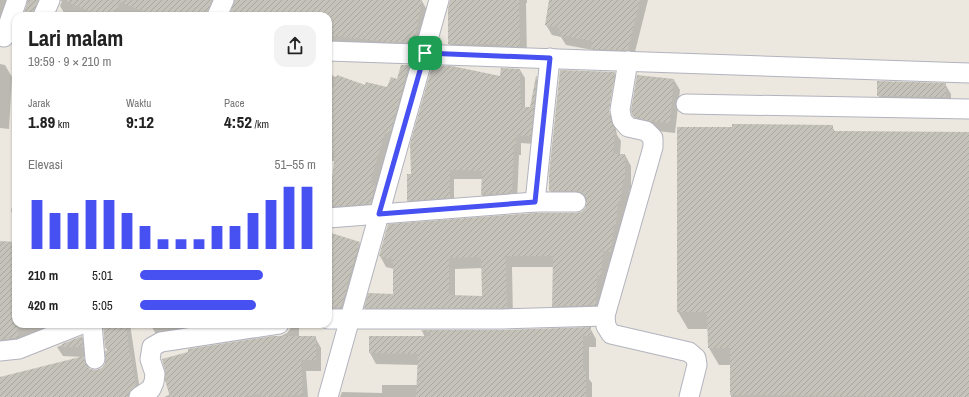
<!DOCTYPE html>
<html lang="id">
<head>
<meta charset="utf-8">
<style>
	body { margin:0; font-family:"Archivo Narrow",sans-serif; background:#f2f2f2; color:#222; height:100vh; display:flex; flex-direction:column; font-size:15px; white-space:nowrap }
	* { box-sizing:border-box; margin:0 }
	p { font-size:13px; color:#767676 }
	.icon { flex:none; width:22px; height:22px; fill:none; stroke:currentColor; stroke-width:2; stroke-linecap:round; stroke-linejoin:round }
	.map { position:relative; flex:1; overflow:hidden }
	.side { position:absolute; left:12px; top:12px; width:320px; height:316px; display:flex; flex-direction:column; background:#fff; border-radius:12px; box-shadow:0 1px 3px #0004 }
	.side>* { flex:none }
	.pin { position:absolute; display:grid; place-items:center; width:34px; height:34px; color:#fff; margin:-17px; border-radius:8px; box-shadow:0 2px 6px #0006 }
	.round { display:grid; place-items:center; flex:none; width:42px; height:42px; border-radius:12px; background:#f2f2f2 }
	.head { display:flex; align-items:center; justify-content:space-between; height:68px; padding:0 16px }
	h1 { font-size:22px; font-weight:700; line-height:30px }
	.metrics { display:grid; grid-template-columns:repeat(3,1fr); gap:6px; height:68px; padding:4px 16px }
	.metrics div { display:grid; align-content:center }
	.metrics b { font-size:17px; font-weight:700 }
	.metrics small { font-size:11px; font-weight:400 }
	.metrics p { font-size:11px }
	.chart { height:112px; padding:8px 16px }
	.chart p { display:flex; justify-content:space-between }
	.chart svg { width:100%; height:72px; margin-top:4px; stroke:#4750f1; stroke-width:6 }
	ul { padding:0 16px; list-style:none; font-size:13px }
	li { display:grid; grid-template-columns:64px 48px 1fr; align-items:center; height:30px }
	li i { height:10px; border-radius:5px; background:#4750f1 }
	.map>svg:first-child { display:block }
</style>
</head>
<body>
<div class="map">
<svg width="969" height="397" viewBox="0 0 969 397">
	<defs>
		<pattern id="building-hatch" width="6" height="6" patternUnits="userSpaceOnUse"><rect width="6" height="6" fill="#c5c2ba"/><path d="M-1 1l2-2M0 6l6-6M5 7l2-2" fill="none" stroke="#a9a7a0"/></pattern>
	</defs>
	<rect width="100%" height="100%" fill="#ece8df"/>
	<!-- shadow -->
	<g fill="#0003" fill-rule="evenodd">
		<polygon points="0,0 22,0 0,23"/>
		<polygon points="24,0 55,0 42,16 24,16 29,1"/>
		<polygon points="57,0 229,0 216,16 134,16 126,13 125,16 66,16 60,6 62,1"/>
		<polygon points="230,0 417,0 422,1 428,12 420,54 328,53 328,16 231,16 235,1"/>
		<polygon points="450,0 527,0 527,3 526,3 527,59 457,57 449,44"/>
		<polygon points="550,0 648,0 633,60 598,59 593,50 566,45 561,37 552,35 546,25"/>
		<polygon points="0,64 5,65 12,77 9,129 0,128"/>
		<polygon points="328,65 333,76 366,86 388,88 398,80 402,66 409,66 415,77 377,214 337,218 330,207 335,161 328,161"/>
		<polygon points="520,70 525,78 525,108 531,108 536,78 541,86 535,144 521,143 521,155 519,155 517,201 487,203 482,195 483,179 454,179 454,206 413,209 408,201 412,175 501,77"/>
		<path d="M614,73L621,84L615,124L617,135L621,141L620,155H625L631,166V189H630L627,212H624L617,263L609,262L608,287L603,286L602,316L560,318L553,306L554,267H512L513,319H372L365,308L394,295V269L386,267L380,256L576,214L582,213L586,208L588,203L583,202H556L550,191ZM612,83H614L609,117H607ZM482,268L483,297L455,296V269Z"/>
		<polygon points="674,80 680,90 675,133 657,131 639,125 633,115"/>
		<polygon points="945,84 951,94 951,107 884,106 878,95"/>
		<polygon points="832,126 835,132 969,133 969,397 731,397 731,365 719,365 709,348 708,329 688,329 678,312"/>
		<polygon points="16,192 16,220 11,211"/>
		<polygon points="328,233 359,243 365,254 347,318 328,315"/>
		<polygon points="0,242 16,248 16,324 86,324 0,352"/>
		<polygon points="100,324 130,324 141,397 0,397 0,378 83,357 63,356 57,347 82,337 87,347 88,357 83,357 90,370 96,371 102,369 106,364 108,352 106,348 104,325"/>
		<polygon points="150,324 282,324 156,334"/>
		<polygon points="287,324 299,324 299,337 315,337 321,348 321,371 306,371 308,397 164,397 171,394 189,353 189,350 281,336 287,333 290,329 291,324"/>
		<polygon points="590,328 596,339 596,347 589,347 589,379 592,383 592,397 340,397 342,392 382,393 382,385 418,385 418,365 376,364 370,353 425,337 422,331 502,331"/>
	</g>
	<!-- building -->
	<g fill="url(#building-hatch)" fill-rule="evenodd">
		<polygon points="28,0 38,0 32,16 23,16"/>
		<polygon points="63,0 212,0 206,16 155,16 120,2 114,16 101,16"/>
		<polygon points="235,0 422,0 414,43 388,42 328,35 328,16 229,15"/>
		<polygon points="450,0 519,0 520,47 502,46 502,44 448,44 448,9"/>
		<polygon points="549,0 640,0 628,50 591,49 592,41 559,35 560,28 545,25"/>
		<polygon points="401,65 409,65 390,134 385,133 370,183 375,184 371,204 329,207 335,152 328,151 328,102 337,75 365,85 366,82 387,87 391,77 397,79"/>
		<polygon points="432,66 452,66 500,76 501,68 520,69 521,107 530,107 536,76 537,76 531,136 516,135 516,147 514,147 512,193 481,195 482,171 450,170 450,198 407,201 407,174 411,174 410,144"/>
		<path d="M560,70L615,72L609,112L611,122L615,129L613,154H625V178H624L620,201H618L616,224H614L611,252L603,251L601,276L597,275L596,305L552,307L553,256H506L507,308H364L368,293L393,294V260L379,256L388,224L535,213H576L581,212L585,208L587,202L586,197L581,192L576,191H549V174ZM481,257L482,296L449,295V258Z"/>
		<polygon points="637,75 674,79 670,123 650,121 634,117 632,115 631,110"/>
		<polygon points="877,81 946,83 946,97 877,96"/>
		<polygon points="732,124 833,125 833,131 969,132 969,397 730,395 730,348 708,348 707,312 677,312 677,127 732,127"/>
		<polygon points="328,232 360,242 347,284 348,284 341,308 328,306"/>
		<polygon points="0,241 16,242 16,327 19,327 18,337 0,340"/>
		<polygon points="103,324 126,324 130,356 131,356 136,386 129,392 128,397 0,397 0,377 84,356 86,365 90,369 96,370 102,368 105,363 105,351 114,349 105,348"/>
		<polygon points="591,327 591,336 583,336 583,371 586,371 586,397 416,397 418,354 369,353 369,336 430,336 430,333 420,330 502,330"/>
		<polygon points="82,336 83,347 62,347 62,344"/>
		<polygon points="272,336 316,336 316,360 301,360 303,395 261,397 261,394 242,397 170,397 165,380 165,371 162,359 188,352 188,349"/>
	</g>
	<g fill="none" stroke-linecap="round" stroke-linejoin="round">
		<defs>
			<g id="minor">
				<polyline points="43,16 50,0"/>
				<polyline points="217,16 224,0"/>
				<polyline points="4,37 17,0"/>
				<polyline points="328,51 969,73"/>
				<polyline points="628,61 620,110 622,120 628,127 646,131 653,138 653,147 605,316 606,326 611,334 689,352 696,358 697,365 689,397"/>
				<polyline points="686,104 969,109"/>
				<polyline points="535,202 550,58"/>
				<polyline points="328,218 535,202 576,202"/>
				<polyline points="328,319 502,319 605,316"/>
				<polyline points="92,324 95,359"/>
				<polyline points="0,351 19,349 82,324"/>
				<polyline points="139,397 151,389 154,382 155,374 150,359 152,347 161,342 279,324"/>
				<polyline points="328,397 439,0"/>
			</g>
		</defs>
		<!-- minor casing -->
		<use href="#minor" stroke="#b2b3be" stroke-width="21"/>
		<!-- minor -->
		<use href="#minor" stroke="#fff" stroke-width="19"/>
	</g>
	<g fill="none" stroke-linecap="round" stroke-linejoin="round">
		<defs>
			<polygon id="route" points="425,53 550,58 535,202 379,214"/>
		</defs>
		<!-- route casing -->
		<use href="#route" stroke="#fff" stroke-width="8"/>
		<!-- route -->
		<use href="#route" stroke="#4750f1" stroke-width="5"/>
	</g>
</svg>
<div class="pin" style="left:425px;top:53px;background:#1e9e55"><svg class="icon" aria-label="arrive" viewBox="0 0 24 24"><path d="M6 21V4h12l-3 4 3 4H6"/></svg></div>
<section class="side">
<div class="head"><div><h1>Lari malam</h1><p>19:59 · 9 × 210 m</p></div><a class="round"><svg class="icon" aria-label="share" viewBox="0 0 24 24"><path d="M12 15V3M7 8l5-5 5 5M5 13v7h14v-7"/></svg></a></div>
<div class="metrics">
<div><p>Jarak</p><b>1.89<small> km</small></b></div>
<div><p>Waktu</p><b>9:12</b></div>
<div><p>Pace</p><b>4:52<small> /km</small></b></div>
</div>
<div class="chart"><p><span>Elevasi</span>51–55 m</p>
<svg viewBox="0 0 160 44" preserveAspectRatio="none"><path d="M5 44V14M15 44V22M25 44V22M35 44V14M45 44V14M55 44V22M65 44V30M75 44V38M85 44V38M95 44V38M105 44V30M115 44V30M125 44V22M135 44V14M145 44V6M155 44V6"/></svg>
</div>
<ul>
<li><b>210 m</b>5:01<i style="width:70%"></i></li>
<li><b>420 m</b>5:05<i style="width:66%"></i></li>
</ul>
</section>
</div>
</body>
</html>
